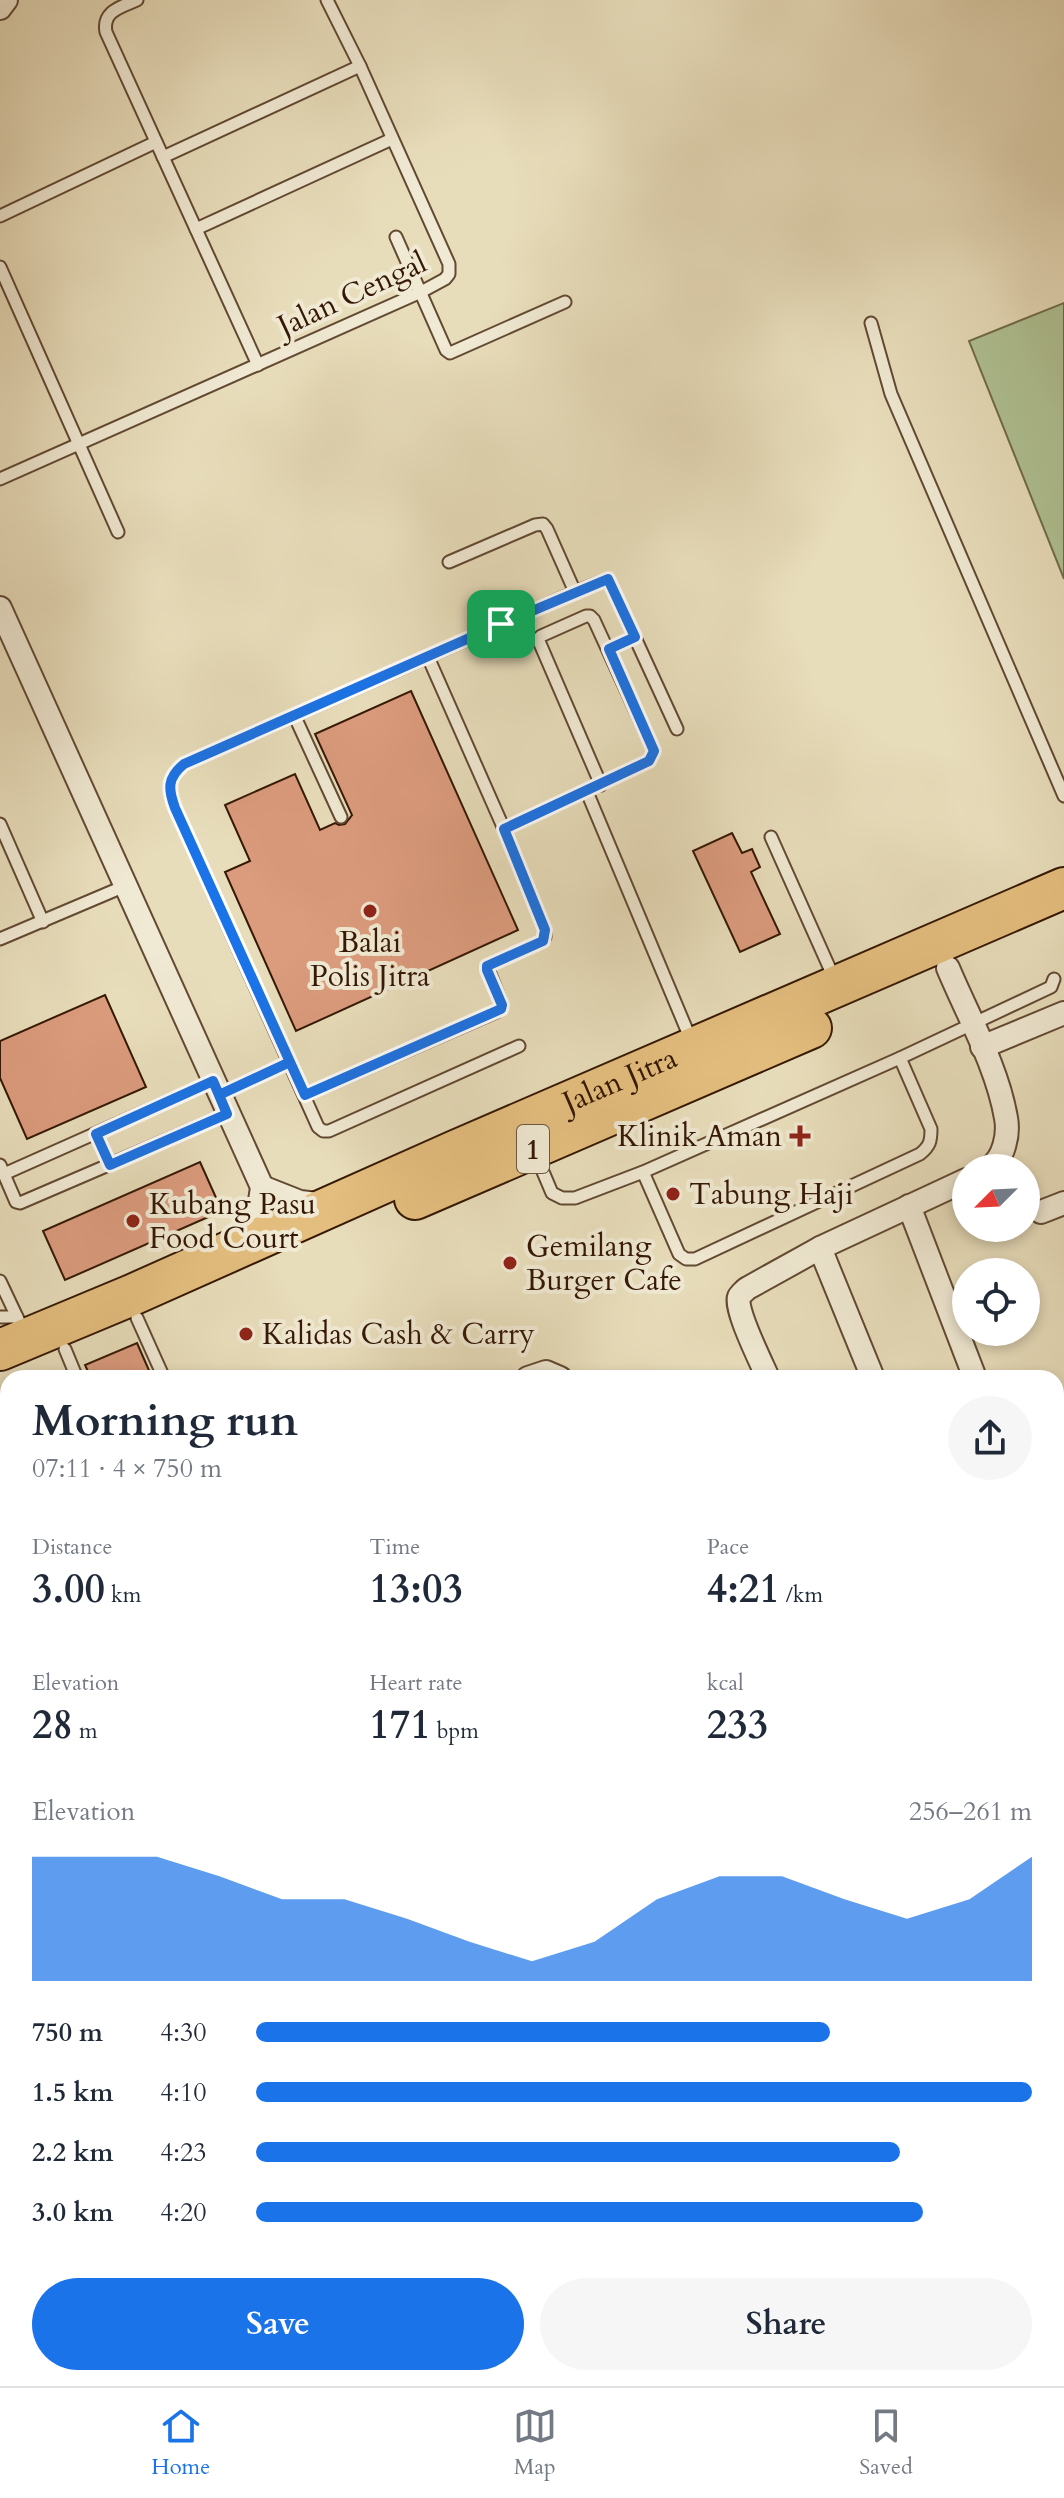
<!DOCTYPE html>
<html lang="en">
<head>
<meta charset="utf-8">
<style>
	body { margin:0; font-family:Cardo,serif; background:#f6f6f7; color:#1f2937; height:100vh; display:flex; flex-direction:column; font-size:30px; white-space:nowrap }
	* { box-sizing:border-box; margin:0 }
	p { font-size:26px; color:#747a83 }
	.icon { flex:none; width:44px; height:44px; fill:none; stroke:currentColor; stroke-width:2; stroke-linecap:round; stroke-linejoin:round }
	.map { position:relative; flex:1; overflow:hidden }
	.sheet { position:absolute; left:0px; top:1370px; width:1064px; height:1016px; display:flex; flex-direction:column; background:#fff; border-radius:24px 24px 0 0; box-shadow:0 4px 12px #0003 }
	.sheet>* { flex:none }
	.needle { width:52px; rotate:246deg }
	.buttons { position:absolute; left:952px; top:1154px; display:grid; gap:16px }
	.buttons a { display:grid; place-items:center; width:88px; height:88px; border-radius:50%; background:#fff; box-shadow:0 4px 12px #0003; font-size:40px }
	.pin { position:absolute; display:grid; place-items:center; width:68px; height:68px; color:#fff; margin:-34px; border-radius:16px; box-shadow:0 4px 12px #0006 }
	.round { display:grid; place-items:center; flex:none; width:84px; height:84px; border-radius:42px; background:#f6f6f7 }
	.summary { display:flex; align-items:center; justify-content:space-between; height:136px; padding:0 32px }
	h1 { font-size:44px; font-weight:800; line-height:60px }
	.figures { display:grid; grid-template-columns:repeat(3,1fr); gap:12px; height:136px; padding:8px 32px }
	.figures div { display:grid; align-content:center }
	.figures b { font-size:40px; font-weight:800 }
	.figures small { font-size:22px; font-weight:400 }
	.figures p { font-size:22px }
	.chart { height:224px; padding:16px 32px }
	.chart p { display:flex; justify-content:space-between }
	.chart svg { width:100%; height:144px; margin-top:8px; fill:#1a73e8; opacity:.7 }
	.cta { display:flex; gap:16px; margin-top:auto; padding:16px 32px }
	.cta a { flex:1; height:92px; border-radius:48px; background:#1a73e8; color:#fff; font-size:32px; font-weight:800; line-height:92px; text-align:center }
	.cta a+a { background:#f6f6f7; color:#1f2937 }
	ul { padding:0 32px; list-style:none; font-size:26px }
	li { display:grid; grid-template-columns:128px 96px 1fr; align-items:center; height:60px }
	li i { height:20px; border-radius:10px; background:#1a73e8 }
	.tab-bar { display:flex; justify-content:space-around; align-items:center; height:112px; border-top:2px solid #e0e1e3; background:#fff; font-size:22px; color:#747a83 }
	.tab-bar a { display:grid; justify-items:center; gap:4px }
	.tab-bar .active { color:#1a73e8 }
	.map>svg:first-child { display:block }
</style>
</head>
<body>
<div class="map">
<svg width="1064" height="2386" viewBox="0 0 1064 2386">
	<rect width="100%" height="100%" fill="#e8ddbb"/>
	<filter id="stains"><feTurbulence type="fractalNoise" baseFrequency=".0025" numOctaves="4"/><feColorMatrix values="0 0 0 0 .2 0 0 0 0 .09 0 0 0 0 .02 0 0 0 .5 -.17"/></filter>
	<radialGradient id="worn" r=".72"><stop offset=".6" stop-color="#630" stop-opacity="0"/><stop offset="1" stop-color="#630" stop-opacity=".3"/></radialGradient>
	<!-- green -->
	<g fill="#b0c294" stroke="#726d4c" stroke-width="2">
		<polygon points="1064,303 1064,579 969,341"/>
		<polygon points="352,2378 539,2378 543,2386 338,2386"/>
	</g>
	<!-- building -->
	<g fill="#db9b7d" stroke="#351804" stroke-width="2">
		<polygon points="411,691 518,930 296,1031 225,872 250,861 225,805 295,774 320,830 335,823 339,825 345,824 352,815 315,734"/>
		<polygon points="732,833 742,853 752,849 760,867 751,872 780,934 740,952 693,851"/>
		<polygon points="105,995 146,1087 27,1139 0,1078 0,1041"/>
		<polygon points="200,1162 222,1211 65,1280 43,1231"/>
		<polygon points="137,1343 151,1375 143,1378 91,1378 85,1365"/>
	</g>
	<g fill="none" stroke-linecap="round" stroke-linejoin="round">
		<defs>
			<g id="lane">
				<path d="M137,0C121,7 102,11 106,32L258,365"/>
				<polyline points="163,157 360,66"/>
				<polyline points="0,216 156,142"/>
				<polyline points="196,229 392,139"/>
				<polyline points="396,237 446,350 450,353 565,302"/>
				<polyline points="0,267 118,532"/>
				<polyline points="871,323 891,394 1064,796"/>
				<polyline points="0,479 421,292 445,279 449,274 449,264 360,66 327,0"/>
				<polyline points="449,562 535,525 543,524 547,529 575,592"/>
				<polyline points="609,649 635,637"/>
				<polyline points="295,717 341,817"/>
				<polyline points="587,792 691,1040"/>
				<polyline points="0,824 43,922"/>
				<polyline points="504,829 649,761 654,751 594,620 590,616 586,616 541,636 538,639 601,785"/>
				<polyline points="771,837 834,978"/>
				<polyline points="0,939 125,886"/>
				<path d="M519,1046L329,1131H323L318,1127L175,808C168,789 167,778 184,764L575,592L608,579L677,729"/>
				<polyline points="219,1095 290,1062"/>
				<polyline points="305,1095 496,1012 502,1005 487,966 543,941 545,937 545,930 504,829 428,657"/>
				<polyline points="96,1134 110,1165"/>
				<polyline points="535,1153 552,1193 562,1198 575,1198 643,1172 900,1058 1051,987 1054,979"/>
				<polyline points="0,1165 16,1202 20,1203 227,1114"/>
				<path d="M643,1172L679,1254L686,1259H695L920,1154C930,1146 931,1141 931,1129L900,1058"/>
				<polyline points="4,1174 213,1081"/>
				<polyline points="0,1281 25,1334"/>
				<polyline points="0,1317 17,1317"/>
				<polyline points="137,1318 164,1378"/>
				<polyline points="65,1349 77,1378"/>
				<polyline points="0,1814 8,1811"/>
				<polyline points="41,2378 45,2386"/>
			</g>
			<g id="street">
				<polyline points="0,8 6,0"/>
				<polyline points="0,608 262,1187 259,1208 243,1242"/>
				<path d="M948,968C968,1016 997,1066 1006,1118C1009,1134 1004,1159 989,1168"/>
				<polyline points="982,1047 1064,1013"/>
				<polyline points="262,1187 300,1202 326,1205"/>
				<polyline points="909,1206 975,1378"/>
				<polyline points="1041,1212 1064,1203"/>
				<polyline points="820,1248 873,1378"/>
				<polyline points="528,1378 546,1372 560,1378"/>
				<path d="M768,1378C762,1364 734,1308 739,1297C740,1295 746,1289 748,1288L820,1248L966,1180"/>
				<polyline points="1056,1587 1064,1608"/>
				<polyline points="1056,1635 1064,1632"/>
				<polyline points="0,1728 8,1724"/>
				<polyline points="0,1903 8,1899"/>
				<polyline points="1056,1968 1064,1981"/>
				<polyline points="0,2059 8,2079"/>
				<polyline points="1056,2221 1064,2222"/>
				<polyline points="0,2363 8,2359"/>
				<polyline points="146,2378 151,2386"/>
				<polyline points="554,2378 559,2386"/>
				<polyline points="753,2378 758,2386"/>
				<polyline points="305,2386 318,2378"/>
				<polyline points="636,2386 650,2378"/>
				<polyline points="899,2386 900,2378"/>
			</g>
			<g id="highway">
				<polyline points="415,1199 811,1028"/>
				<path id="s1" d="M0,1350L132,1295L455,1151L1064,888"/>
			</g>
		</defs>
		<!-- lane casing -->
		<use href="#lane" stroke="#624932" stroke-width="15"/>
		<!-- street casing -->
		<use href="#street" stroke="#624932" stroke-width="26"/>
		<!-- highway casing -->
		<use href="#highway" stroke="#351804" stroke-width="44"/>
		<!-- lane -->
		<use href="#lane" stroke="#f0e9d3" stroke-width="11"/>
		<!-- street -->
		<use href="#street" stroke="#f0e9d3" stroke-width="22"/>
		<!-- highway -->
		<use href="#highway" stroke="#e4be7e" stroke-width="40"/>
	</g>
	<g fill="none" stroke-linecap="round" stroke-linejoin="round">
		<defs>
			<path id="route" d="M501,624L184,764C167,778 168,789 175,808L290,1062L219,1095L227,1114L110,1165L96,1134L213,1081L219,1095L290,1062L305,1095L501,1009L502,1005L487,970V966L543,941L545,930L504,829L649,761L654,751L609,649L635,637L608,579L501,624"/>
		</defs>
		<!-- route casing -->
		<use href="#route" stroke="#fff" stroke-width="16"/>
		<!-- route -->
		<use href="#route" stroke="#1a73e8" stroke-width="10"/>
	</g>
	<!-- markers -->
	<g fill="#8f2418" stroke="#f0e9d3" stroke-width="3">
		<circle cx="370" cy="911" r="8"/>
		<path d="M796 1124h8v8h8v8h-8v8h-8v-8h-8v-8h8z"/>
		<circle cx="673" cy="1194" r="8"/>
		<circle cx="133" cy="1221" r="8"/>
		<circle cx="510" cy="1263" r="8"/>
		<circle cx="246" cy="1334" r="8"/>
	</g>
	<g text-anchor="middle" stroke-width="8" stroke-linejoin="round" paint-order="stroke">
		<!-- shield labels -->
		<rect fill="#f0e9d3" stroke="#6d5742" stroke-width="2" x="517" y="1125" width="32" height="48" rx="6"/>
		<g font-size="28" font-weight="bold" fill="#351804">
			<text x="533" y="1159">1</text>
		</g>
		<!-- street labels -->
		<g font-size="30" fill="#351804" stroke="#f0e9d3">
			<text transform="translate(352 294) rotate(-25)" y="10">Jalan Cengal</text>
			<text dy="10" stroke="none"><textPath href="#s1" startOffset="676">Jalan Jitra</textPath></text>
		</g>
		<!-- poi labels -->
		<g font-size="30" fill="#351804" stroke="#f0e9d3" text-anchor="start">
			<text x="370" y="952" text-anchor="middle">Balai<tspan x="370" dy="34">Polis Jitra</tspan></text>
			<text x="782" y="1146" text-anchor="end">Klinik Aman</text>
			<text x="689" y="1204">Tabung Haji</text>
			<text x="149" y="1214">Kubang Pasu<tspan x="149" dy="34">Food Court</tspan></text>
			<text x="526" y="1256">Gemilang<tspan x="526" dy="34">Burger Cafe</tspan></text>
			<text x="262" y="1344">Kalidas Cash &amp; Carry</text>
		</g>
	</g>
	<rect width="100%" height="100%" filter="url(#stains)"/>
	<rect width="100%" height="100%" fill="url(#worn)"/>
</svg>
<div class="buttons">
<a><svg class="needle" viewBox="-14 -14 28 28"><path d="M0-13l5 13h-10z" fill="#e53935"/><path d="M0 13l5-13h-10z" fill="#747a83"/></svg></a>
<a><svg class="icon" aria-label="locate" viewBox="0 0 24 24"><circle cx="12" cy="12" r="6"/><path d="M12 2v4M12 18v4M2 12h4M18 12h4"/></svg></a>
</div>
<div class="pin" style="left:501px;top:624px;background:#1e9e55"><svg class="icon" aria-label="arrive" viewBox="0 0 24 24"><path d="M6 21V4h12l-3 4 3 4H6"/></svg></div>
<section class="sheet">
<div class="summary"><div><h1>Morning run</h1><p>07:11 · 4 × 750 m</p></div><a class="round"><svg class="icon" aria-label="share" viewBox="0 0 24 24"><path d="M12 15V3M7 8l5-5 5 5M5 13v7h14v-7"/></svg></a></div>
<div class="figures">
<div><p>Distance</p><b>3.00<small> km</small></b></div>
<div><p>Time</p><b>13:03</b></div>
<div><p>Pace</p><b>4:21<small> /km</small></b></div>
</div>
<div class="figures">
<div><p>Elevation</p><b>28<small> m</small></b></div>
<div><p>Heart rate</p><b>171<small> bpm</small></b></div>
<div><p>kcal</p><b>233</b></div>
</div>
<div class="chart"><p><span>Elevation</span>256–261 m</p>
<svg viewBox="0 0 160 44" preserveAspectRatio="none"><path d="M0 44V6L10 6L20 6L30 12L40 19L50 19L60 25L70 32L80 38L90 32L100 19L110 12L120 12L130 19L140 25L150 19L160 6V44z"/></svg>
</div>
<ul>
<li><b>750 m</b>4:30<i style="width:74%"></i></li>
<li><b>1.5 km</b>4:10<i style="width:100%"></i></li>
<li><b>2.2 km</b>4:23<i style="width:83%"></i></li>
<li><b>3.0 km</b>4:20<i style="width:86%"></i></li>
</ul>
<div class="cta"><a>Save</a><a>Share</a></div>
</section>
</div>
<nav class="tab-bar">
<a class="active"><svg class="icon" aria-label="home" viewBox="0 0 24 24"><path d="M3 11l9-7 9 7M6 9v11h12V9"/></svg>Home</a>
<a><svg class="icon" aria-label="map" viewBox="0 0 24 24"><path d="M3 6l6-2 6 2 6-2v14l-6 2-6-2-6 2zM9 4v14M15 6v14"/></svg>Map</a>
<a><svg class="icon" aria-label="saved" viewBox="0 0 24 24"><path d="M7 4h10v16l-5-4-5 4z"/></svg>Saved</a>
</nav>
</body>
</html>
